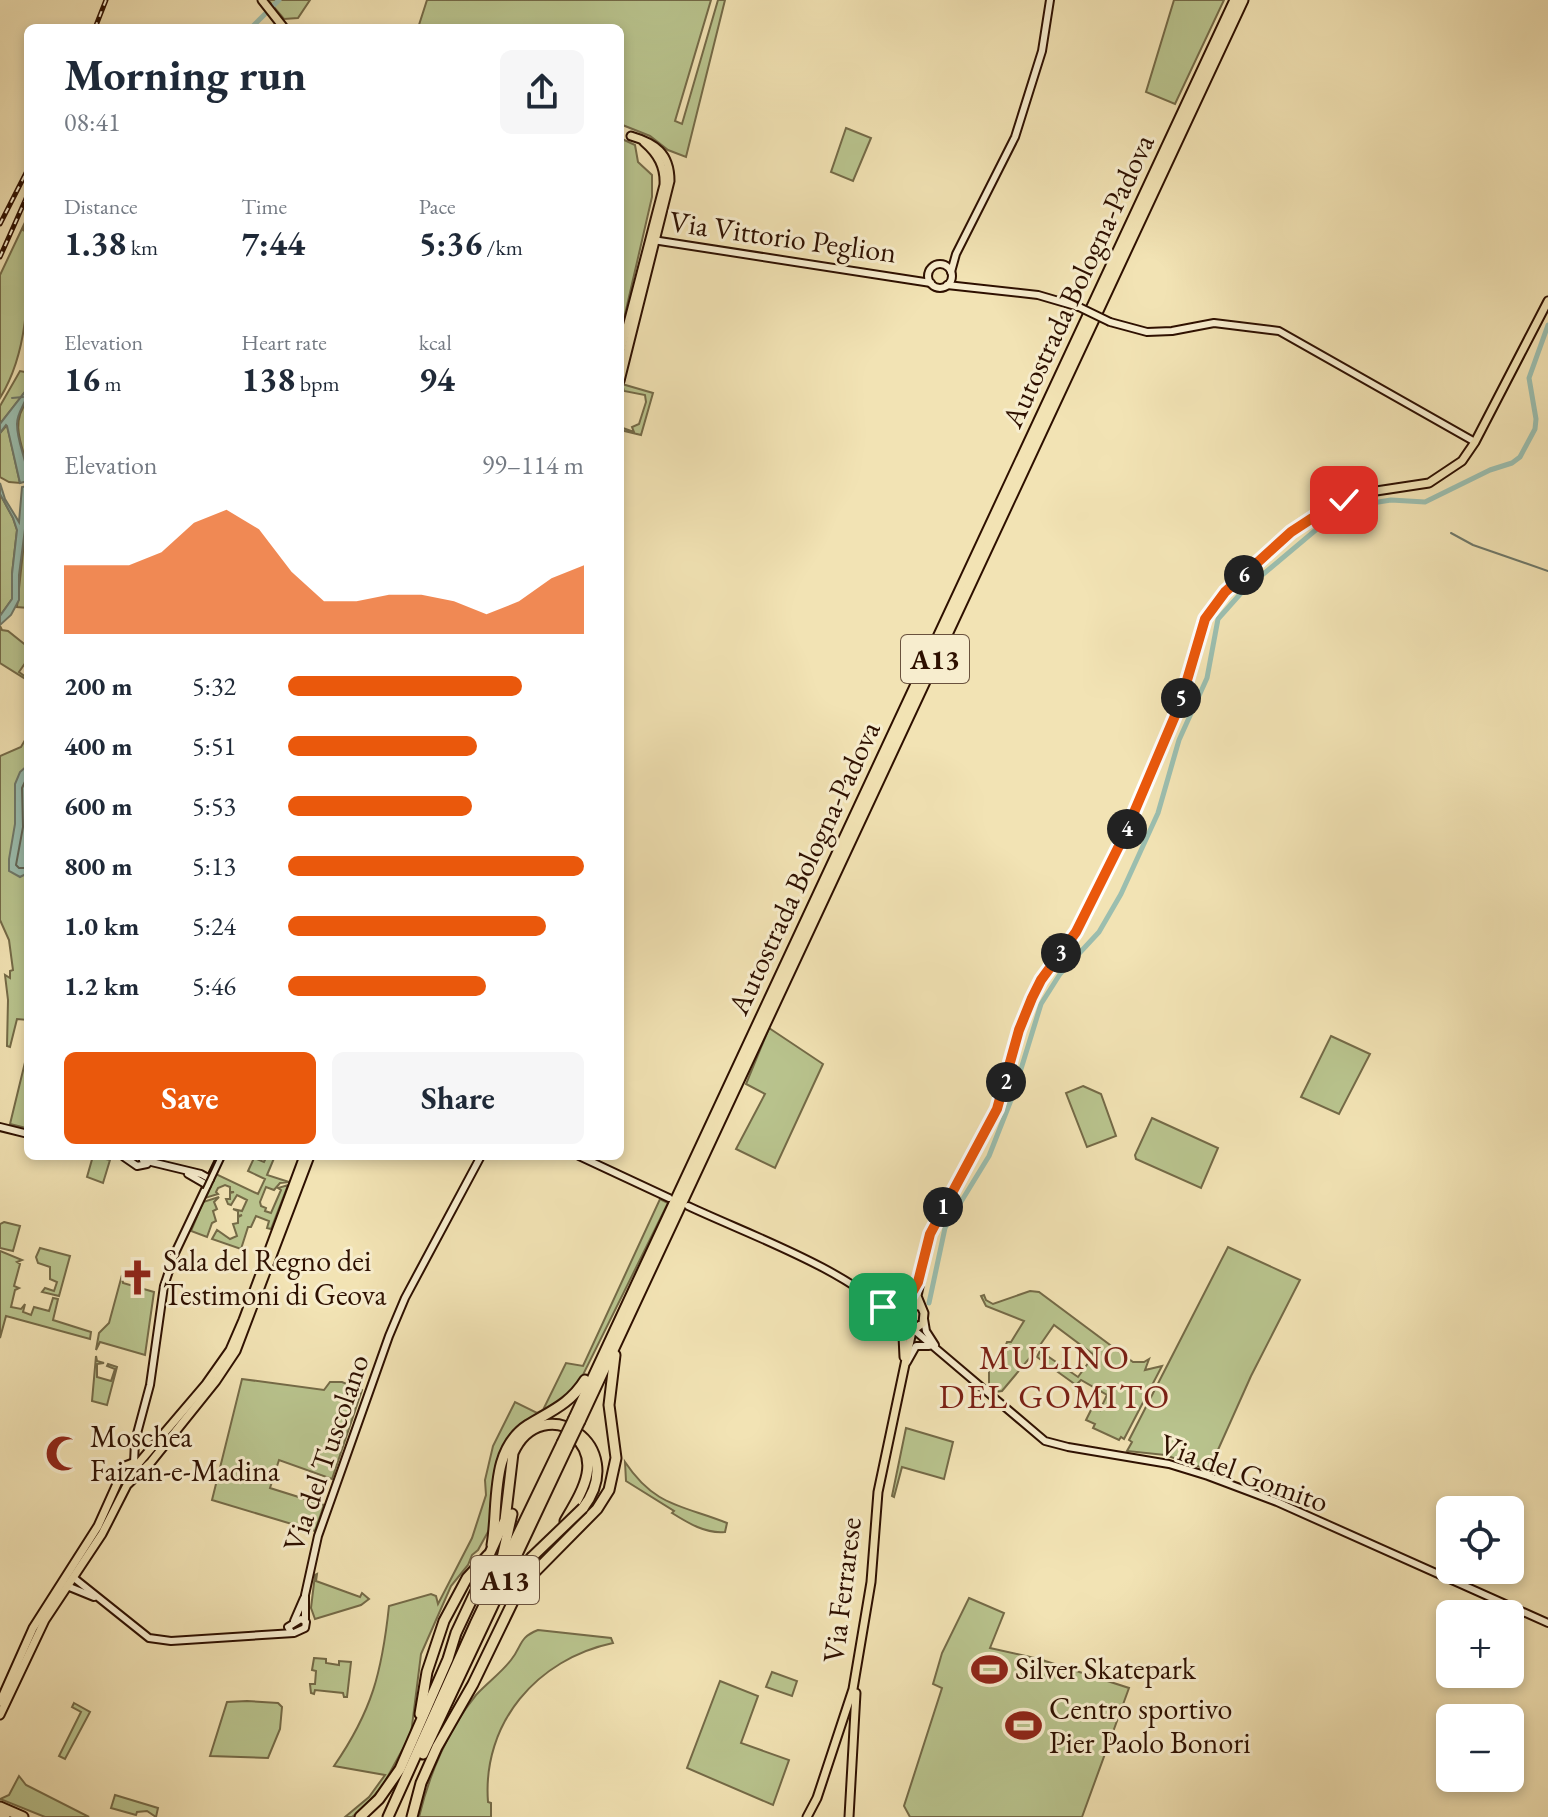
<!DOCTYPE html>
<html lang="en">
<head>
<meta charset="utf-8">
<style>
	body { margin:0; font-family:"EB Garamond",serif; background:#f6f6f7; color:#1f2937; height:100vh; display:flex; flex-direction:column; font-size:30px; white-space:nowrap }
	* { box-sizing:border-box; margin:0 }
	p { font-size:26px; color:#747a83 }
	.icon { flex:none; width:44px; height:44px; fill:none; stroke:currentColor; stroke-width:2; stroke-linecap:round; stroke-linejoin:round }
	.map { position:relative; flex:1; overflow:hidden }
	.sheet { position:absolute; left:24px; top:24px; width:600px; height:1136px; display:flex; flex-direction:column; background:#fff; border-radius:12px; box-shadow:0 4px 12px #0003 }
	.sheet>* { flex:none }
	.tools { position:absolute; left:1436px; top:1496px; display:grid; gap:16px }
	.tools a { display:grid; place-items:center; width:88px; height:88px; border-radius:12px; background:#fff; box-shadow:0 4px 12px #0003; font-size:40px }
	.pin { position:absolute; display:grid; place-items:center; width:68px; height:68px; color:#fff; margin:-34px; border-radius:16px; box-shadow:0 4px 12px #0006 }
	.km { position:absolute; width:40px; height:40px; margin:-20px; border-radius:50%; background:#222; color:#fff; font-size:22px; line-height:40px; text-align:center }
	.round { display:grid; place-items:center; flex:none; width:84px; height:84px; border-radius:12px; background:#f6f6f7 }
	.summary { display:flex; align-items:center; justify-content:space-between; height:136px; padding:0 40px }
	h1 { font-size:44px; font-weight:700; line-height:60px }
	.stats { display:grid; grid-template-columns:repeat(3,1fr); gap:12px; height:136px; padding:8px 40px }
	.stats div { display:grid; align-content:center }
	.stats b { font-size:34px; font-weight:700 }
	.stats small { font-size:22px; font-weight:400 }
	.stats p { font-size:22px }
	.chart { height:224px; padding:16px 40px }
	.chart p { display:flex; justify-content:space-between }
	.chart svg { width:100%; height:144px; margin-top:8px; fill:#ea580c; opacity:.7 }
	.cta { display:flex; gap:16px; margin-top:auto; padding:16px 40px }
	.cta a { flex:1; height:92px; border-radius:12px; background:#ea580c; color:#fff; font-size:32px; font-weight:700; line-height:92px; text-align:center }
	.cta a+a { background:#f6f6f7; color:#1f2937 }
	ul { padding:0 40px; list-style:none; font-size:26px }
	li { display:grid; grid-template-columns:128px 96px 1fr; align-items:center; height:60px }
	li i { height:20px; border-radius:10px; background:#ea580c }
	.map>svg:first-child { display:block }
</style>
</head>
<body>
<div class="map">
<svg width="1548" height="1817" viewBox="0 0 1548 1817">
	<rect width="100%" height="100%" fill="#f2e3b4"/>
	<filter id="stains"><feTurbulence type="fractalNoise" baseFrequency=".0025" numOctaves="4"/><feColorMatrix values="0 0 0 0 .2 0 0 0 0 .09 0 0 0 0 .02 0 0 0 .5 -.17"/></filter>
	<radialGradient id="worn" r=".72"><stop offset=".6" stop-color="#630" stop-opacity="0"/><stop offset="1" stop-color="#630" stop-opacity=".3"/></radialGradient>
	<!-- green -->
	<g fill="#b9c48e" stroke="#746a47" stroke-width="2">
		<polygon points="268,0 310,0 298,18 284,19"/>
		<polygon points="427,0 711,0 675,121 682,124 718,0 725,0 686,157 668,150 650,136 620,124 623,103 620,102 620,28 418,28"/>
		<polygon points="1174,0 1224,0 1175,104 1146,92"/>
		<polygon points="846,128 871,138 853,181 831,172"/>
		<polygon points="620,138 635,145 638,162 652,175 652,197 620,336"/>
		<path d="M28,216L23,230L28,233C28,289 30,349 0,398V275Z"/>
		<polygon points="26,369 28,388 0,424 0,406 20,371 25,372"/>
		<polygon points="622,384 653,393 641,435 620,430 620,427 634,432 632,427 639,424 646,402 645,395 624,391"/>
		<path d="M28,400V468C21,443 10,422 28,400Z"/>
		<polygon points="7,425 20,483 9,482 0,477 0,433"/>
		<polygon points="0,494 13,518 17,530 12,574 12,599 0,616"/>
		<polygon points="28,506 27,595 28,608 17,607"/>
		<polygon points="0,626 2,630 8,631 28,647 28,659 19,672 26,677 24,678 0,663"/>
		<polygon points="28,735 28,1020 17,1019 10,1047 7,1046 8,1000 5,975 10,978 10,971 13,970 9,940 0,920 0,756 21,747"/>
		<polygon points="769,1028 823,1064 775,1168 736,1149 765,1094 746,1084"/>
		<polygon points="1331,1036 1370,1054 1339,1114 1301,1097"/>
		<polygon points="28,1050 28,1118 26,1128 10,1124"/>
		<polygon points="1083,1086 1101,1094 1116,1136 1087,1147 1066,1093"/>
		<polygon points="1152,1118 1218,1148 1201,1188 1136,1159 1135,1155"/>
		<polygon points="93,1156 110,1160 103,1183 87,1177"/>
		<polygon points="267,1156 275,1156 267,1175 289,1182 280,1183 274,1190 266,1187 260,1202 261,1206 266,1208 265,1211 271,1213 281,1190 278,1188 288,1185 271,1229 267,1228 269,1221 256,1216 251,1227 248,1227 241,1249 212,1239 217,1230 230,1239 237,1236 233,1224 238,1223 238,1217 242,1215 238,1216 238,1211 233,1209 242,1211 247,1200 237,1195 231,1205 228,1204 226,1199 230,1199 230,1193 234,1192 230,1192 230,1187 225,1185 218,1188 216,1192 218,1194 205,1198 216,1174 258,1194 265,1179 248,1171 254,1158 264,1162"/>
		<polygon points="219,1197 214,1202 217,1209 213,1211 216,1221 212,1223 207,1237 191,1231 203,1202"/>
		<path d="M660,1199L668,1203L575,1391L570,1396L517,1429L502,1449L489,1530L478,1550L472,1555L468,1565L451,1586L421,1654L411,1734L382,1787L363,1808L352,1817H345L369,1797L385,1775L334,1766C372,1711 382,1672 389,1606L431,1594L436,1596L438,1604L472,1538L486,1495L485,1480L493,1446L515,1402L537,1413L543,1410L566,1363L583,1366Z"/>
		<polygon points="4,1222 20,1226 13,1251 0,1248 0,1224"/>
		<polygon points="1228,1247 1300,1280 1251,1376 1209,1470 1165,1455 1127,1451 1132,1442 1129,1440"/>
		<polygon points="40,1248 70,1256 59,1296 42,1292 45,1288 54,1291 57,1282 50,1279 50,1267 38,1263 36,1257"/>
		<polygon points="0,1251 22,1260 17,1262 20,1264 14,1286 19,1288 15,1290 11,1307 21,1309 25,1304 23,1312 31,1315 34,1307 49,1311 53,1298 58,1299 53,1320 91,1332 90,1339 6,1316 0,1338"/>
		<polygon points="122,1275 123,1283 154,1292 145,1355 100,1342 96,1350 99,1333 109,1323"/>
		<polygon points="1030,1291 1039,1292 1133,1362 1144,1362 1149,1359 1145,1370 1162,1366 1124,1439 1121,1437 1119,1440 1093,1428 1095,1424 1086,1420 1093,1406 1100,1410 1107,1395 1081,1380 1076,1385 1037,1357 1040,1351 1078,1377 1094,1355 1054,1325 1038,1348 1002,1391 995,1392 989,1388 989,1371 998,1366 1007,1342 1011,1342 1024,1321 986,1306 981,1296 984,1295 986,1300 993,1304"/>
		<polygon points="96,1356 97,1361 104,1363 97,1364 97,1377 111,1381 115,1369 107,1366 108,1364 117,1367 107,1405 92,1401"/>
		<polygon points="242,1379 324,1390 330,1382 342,1382 362,1390 332,1479 279,1460 270,1488 324,1505 315,1531 212,1500"/>
		<polygon points="906,1428 953,1442 944,1479 902,1467 894,1497 892,1496"/>
		<path d="M625,1462C655,1507 682,1505 727,1523L725,1532C706,1534 688,1523 672,1513L674,1511L626,1481Z"/>
		<polygon points="317,1574 316,1581 360,1597 362,1593 369,1599 361,1605 315,1619 311,1608 315,1575"/>
		<polygon points="969,1598 1004,1613 990,1648 1039,1659 1129,1688 1082,1817 910,1817 904,1806 942,1688 933,1684 942,1653"/>
		<path d="M538,1630L611,1638L613,1643C537,1659 482,1723 488,1802L491,1803V1817H419C429,1775 448,1729 476,1695C487,1683 501,1673 511,1660C523,1645 518,1638 538,1630Z"/>
		<polygon points="314,1658 326,1659 326,1663 339,1665 339,1661 351,1662 347,1697 344,1697 343,1693 315,1690 314,1694 311,1693 310,1684 315,1684 316,1671 312,1670"/>
		<polygon points="772,1672 797,1681 792,1696 766,1687"/>
		<polygon points="720,1681 758,1696 741,1743 789,1760 773,1805 687,1768"/>
		<polygon points="247,1701 278,1703 282,1707 280,1729 268,1758 210,1756 227,1702"/>
		<polygon points="74,1703 90,1712 65,1759 59,1756 81,1712 72,1707"/>
		<polygon points="19,1776 26,1785 89,1817 45,1817 0,1799 9,1795"/>
		<polygon points="115,1795 158,1808 156,1817 147,1811 137,1812 136,1815 111,1808"/>
	</g>
	<!-- water -->
	<g fill="#9bbeaf" stroke="#6f7869" stroke-width="2">
		<path d="M28,388C28,403 17,410 17,424C17,444 28,461 28,481L20,483L7,426L6,425L0,433V424Z"/>
		<polygon points="0,483 5,499 19,522 22,487 28,486 28,506 19,575 19,600 11,615 0,625 0,616 12,599 12,574 17,530 13,518 0,494"/>
		<polygon points="28,765 28,873 20,877 9,871 9,859 15,824 15,784 20,772"/>
	</g>
	<g fill="none" stroke-linecap="round" stroke-linejoin="round">
		<!-- shore -->
		<polyline stroke="#646758" stroke-width="2" points="28,775 22,788 23,827 16,865 19,868 28,868"/>
		<!-- stream -->
		<g stroke="#6f7869" stroke-width="2">
			<polyline points="12,398 23,397"/>
			<polyline points="1451,533 1473,545 1548,571"/>
		</g>
		<!-- canal -->
		<g stroke="#9bbeaf" stroke-width="5">
			<polyline points="251,28 279,0"/>
			<polyline points="929,1303 945,1228 989,1156 1013,1095 1041,1004 1060,974 1099,932 1121,894 1158,813 1179,740 1207,678 1218,619 1242,592 1330,518 1352,508 1372,503 1391,500 1425,502 1490,470 1512,463 1520,457 1535,429 1536,419 1529,378 1548,325"/>
		</g>
		<defs>
			<g id="secondary">
				<polyline points="653,240 931,283"/>
				<circle cx="940" cy="276" r="12"/>
				<polyline points="951,272 956,254 1015,137 1042,51 1050,0"/>
				<polyline points="947,285 1038,295 1079,307"/>
				<polyline points="1110,322 1147,332 1172,331 1214,323 1279,331 1475,442"/>
				<polyline points="0,1127 28,1134"/>
				<polyline points="579,1156 669,1198"/>
				<polyline points="124,1157 137,1166 147,1164"/>
				<polyline points="143,1160 201,1174 210,1179"/>
				<polyline points="188,1174 207,1185"/>
				<path d="M688,1206C752,1236 847,1269 896,1319"/>
				<polyline points="875,1296 890,1304 904,1304"/>
				<polyline points="924,1319 926,1331 935,1345"/>
				<polyline points="914,1330 1045,1441 1068,1447 1169,1464 1208,1476 1277,1502 1548,1623"/>
				<polyline points="907,1362 916,1346 929,1346"/>
				<polyline points="134,1464 135,1441 150,1385 164,1286 175,1253 221,1156"/>
				<polyline points="74,1578 149,1638 171,1641 294,1633 305,1628 306,1622 301,1619 288,1627 291,1632"/>
				<polyline points="67,1586 94,1597"/>
				<polyline points="294,1621 304,1598"/>
				<polyline points="305,1621 305,1595 318,1536 389,1336 405,1298 481,1156"/>
			</g>
			<g id="primary">
				<polyline points="262,0 284,28"/>
				<path d="M620,354L664,185C665,167 658,154 644,142"/>
				<path d="M620,381L670,181C670,153 655,143 631,136"/>
				<polyline points="900,1326 912,1331 923,1323 924,1313 917,1296 930,1234 997,1109 1019,1030 1032,998 1041,980 1076,932 1124,836 1180,704 1205,619 1225,592 1291,532 1323,511 1363,493 1429,483 1462,461 1475,442 1548,301"/>
				<polyline points="904,1357 903,1336 897,1322 896,1313 906,1303 919,1306"/>
				<polyline points="137,1465 206,1384 230,1350 243,1320 304,1156"/>
				<polyline points="0,1702 33,1628 98,1526 125,1466 133,1463 139,1468"/>
				<polyline points="0,1715 45,1620 102,1534 127,1485 151,1462 216,1381 236,1351 310,1156"/>
				<polyline points="807,1817 817,1798 853,1689 871,1582 878,1492 912,1331"/>
				<polyline points="849,1817 856,1693"/>
			</g>
			<g id="highway">
				<polyline points="574,1418 1235,0"/>
				<polyline points="580,1421 1243,0"/>
				<path d="M565,1521C581,1493 603,1461 573,1435"/>
				<path d="M492,1545C499,1505 489,1450 528,1425C551,1411 570,1404 585,1380"/>
				<polyline points="502,1558 512,1514"/>
				<polyline points="503,1595 531,1558"/>
				<polyline points="420,1714 427,1672 444,1621 467,1578 488,1555"/>
				<polyline points="423,1754 568,1446"/>
				<polyline points="0,1807 23,1817"/>
				<polyline points="0,1815 5,1817"/>
				<path d="M360,1817L379,1799L400,1769L448,1659L456,1633L480,1582L490,1553L505,1520L513,1453C542,1388 631,1445 583,1508"/>
				<polyline points="388,1817 475,1624 562,1443"/>
				<polyline points="412,1817 421,1783 437,1747 473,1684 520,1587 597,1509 609,1490 616,1458 609,1405 615,1355"/>
			</g>
		</defs>
		<!-- secondary casing -->
		<use href="#secondary" stroke="#2e1000" stroke-width="10"/>
		<!-- primary casing -->
		<use href="#primary" stroke="#2e1000" stroke-width="11"/>
		<!-- highway casing -->
		<use href="#highway" stroke="#2e1000" stroke-width="13"/>
		<!-- secondary -->
		<use href="#secondary" stroke="#f7edce" stroke-width="6"/>
		<!-- primary -->
		<use href="#primary" stroke="#f2e3b4" stroke-width="7"/>
		<!-- highway -->
		<use href="#highway" stroke="#f2e3b4" stroke-width="9"/>
		<!-- tram -->
		<polyline stroke="#2e1000" stroke-width="2" points="203,1188 218,1156"/>
		<defs>
			<g id="rail">
				<polyline points="95,28 106,0"/>
				<polyline points="0,224 28,169"/>
				<polyline points="0,257 28,194"/>
			</g>
		</defs>
		<!-- rail casing -->
		<use href="#rail" stroke="#2e1000" stroke-width="5"/>
		<!-- rail -->
		<use href="#rail" stroke="#f7edce" stroke-width="2" stroke-dasharray="6" stroke-linecap="butt"/>
		<defs>
			<polyline id="secondary-bridge" points="1079,307 1110,322"/>
			<g id="highway-bridge">
				<polyline points="562,1443 574,1418"/>
				<polyline points="568,1446 580,1421"/>
				<polyline points="531,1558 583,1508"/>
			</g>
		</defs>
		<!-- secondary-bridge casing -->
		<use href="#secondary-bridge" stroke="#2e1000" stroke-width="10" stroke-linecap="butt"/>
		<!-- highway-bridge casing -->
		<use href="#highway-bridge" stroke="#2e1000" stroke-width="13" stroke-linecap="butt"/>
		<!-- secondary-bridge -->
		<use href="#secondary-bridge" stroke="#f7edce" stroke-width="6"/>
		<!-- highway-bridge -->
		<use href="#highway-bridge" stroke="#f2e3b4" stroke-width="9"/>
	</g>
	<g fill="none" stroke-linecap="round" stroke-linejoin="round">
		<defs>
			<polyline id="route" points="883,1307 896,1319 898,1310 906,1303 918,1282 930,1234 997,1109 1019,1030 1032,998 1041,980 1076,932 1124,836 1180,704 1205,619 1225,592 1291,532 1323,511 1344,500"/>
		</defs>
		<!-- route casing -->
		<use href="#route" stroke="#fff" stroke-width="16"/>
		<!-- route -->
		<use href="#route" stroke="#ea580c" stroke-width="10"/>
	</g>
	<!-- icons -->
	<defs>
		<symbol id="church-bare" viewBox="-9 -9 18 18"><path d="M-1.2-6h2.4v3.5h3.3v2.4h-3.3V6h-2.4V-.1h-3.3v-2.4h3.3Z" fill="#8f2418" stroke="#f7edce" stroke-width="2.5" paint-order="stroke"/></symbol>
		<symbol id="mosque-bare" viewBox="-9 -9 18 18"><path d="M3.5-4.9A6 6 0 1 0 3.5 4.9A5 5 0 1 1 3.5-4.9Z" fill="#8f2418" stroke="#f7edce" stroke-width="2.5" paint-order="stroke"/></symbol>
		<symbol id="stadium-bare" viewBox="-9 -9 18 18"><path d="M0-5a6.5 5 0 1 0 0 10a6.5 5 0 1 0 0-10ZM-3.5-1.8h7v3.6h-7Z" fill="#8f2418" stroke="#f7edce" stroke-width="2.5" paint-order="stroke"/></symbol>
	</defs>
	<g fill-rule="evenodd">
		<use href="#church-bare" x="112" y="1252" width="51" height="51"/>
		<use href="#mosque-bare" x="38" y="1428" width="51" height="51"/>
		<use href="#stadium-bare" x="964" y="1644" width="51" height="51"/>
		<use href="#stadium-bare" x="998" y="1700" width="51" height="51"/>
	</g>
	<g text-anchor="middle" stroke-width="6" stroke-linejoin="round" paint-order="stroke">
		<!-- shield labels -->
		<g fill="#f7edce" stroke="#6a523e" stroke-width="2">
			<rect x="901" y="635" width="68" height="48" rx="6"/>
			<rect x="471" y="1556" width="68" height="48" rx="6"/>
		</g>
		<g font-size="28" font-weight="bold" fill="#2e1000">
			<text x="935" y="669">A13</text>
			<text x="505" y="1590">A13</text>
		</g>
		<!-- street labels -->
		<g font-size="30" fill="#2e1000" stroke="#f7edce">
			<text transform="translate(783 237) rotate(8)" y="10">Via Vittorio Peglion</text>
			<text transform="translate(1078 281) rotate(-65)" y="10">Autostrada Bologna-Padova</text>
			<text transform="translate(804 868) rotate(-65)" y="10">Autostrada Bologna-Padova</text>
			<text transform="translate(326 1453) rotate(-71)" y="10">Via del Tuscolano</text>
			<text transform="translate(1244 1473) rotate(20)" y="10">Via del Gomito</text>
			<text transform="translate(842 1590) rotate(-83)" y="10">Via Ferrarese</text>
		</g>
		<!-- poi labels -->
		<g font-size="30" fill="#2e1000" stroke="#f7edce" text-anchor="start">
			<text x="163" y="1271">Sala del Regno dei<tspan x="163" dy="34">Testimoni di Geova</tspan></text>
			<text x="90" y="1447">Moschea<tspan x="90" dy="34">Faizan-e-Madina</tspan></text>
			<text x="1015" y="1679">Silver Skatepark</text>
			<text x="1049" y="1719">Centro sportivo<tspan x="1049" dy="34">Pier Paolo Bonori</tspan></text>
		</g>
		<!-- quarter labels -->
		<g font-size="34" letter-spacing="2" fill="#7a1f14" stroke="#f7edce">
			<text x="1055" y="1369">MULINO<tspan x="1055" dy="39">DEL GOMITO</tspan></text>
		</g>
	</g>
	<rect width="100%" height="100%" filter="url(#stains)"/>
	<rect width="100%" height="100%" fill="url(#worn)"/>
</svg>
<div class="tools">
<a><svg class="icon" aria-label="locate" viewBox="0 0 24 24"><circle cx="12" cy="12" r="6"/><path d="M12 2v4M12 18v4M2 12h4M18 12h4"/></svg></a>
<a>+</a>
<a>−</a>
</div>
<div class="pin" style="left:883px;top:1307px;background:#1e9e55"><svg class="icon" aria-label="arrive" viewBox="0 0 24 24"><path d="M6 21V4h12l-3 4 3 4H6"/></svg></div>
<div class="pin" style="left:1344px;top:500px;background:#d93025"><svg class="icon" aria-label="check" viewBox="0 0 24 24"><path d="M5 12l5 5 9-10"/></svg></div>
<b class="km" style="left:943px;top:1207px">1</b>
<b class="km" style="left:1006px;top:1082px">2</b>
<b class="km" style="left:1061px;top:953px">3</b>
<b class="km" style="left:1127px;top:829px">4</b>
<b class="km" style="left:1181px;top:698px">5</b>
<b class="km" style="left:1244px;top:575px">6</b>
<section class="sheet">
<div class="summary"><div><h1>Morning run</h1><p>08:41</p></div><a class="round"><svg class="icon" aria-label="share" viewBox="0 0 24 24"><path d="M12 15V3M7 8l5-5 5 5M5 13v7h14v-7"/></svg></a></div>
<div class="stats">
<div><p>Distance</p><b>1.38<small> km</small></b></div>
<div><p>Time</p><b>7:44</b></div>
<div><p>Pace</p><b>5:36<small> /km</small></b></div>
</div>
<div class="stats">
<div><p>Elevation</p><b>16<small> m</small></b></div>
<div><p>Heart rate</p><b>138<small> bpm</small></b></div>
<div><p>kcal</p><b>94</b></div>
</div>
<div class="chart"><p><span>Elevation</span>99–114 m</p>
<svg viewBox="0 0 160 44" preserveAspectRatio="none"><path d="M0 44V23L10 23L20 23L30 19L40 10L50 6L60 12L70 25L80 34L90 34L100 32L110 32L120 34L130 38L140 34L150 27L160 23V44z"/></svg>
</div>
<ul>
<li><b>200 m</b>5:32<i style="width:79%"></i></li>
<li><b>400 m</b>5:51<i style="width:64%"></i></li>
<li><b>600 m</b>5:53<i style="width:62%"></i></li>
<li><b>800 m</b>5:13<i style="width:100%"></i></li>
<li><b>1.0 km</b>5:24<i style="width:87%"></i></li>
<li><b>1.2 km</b>5:46<i style="width:67%"></i></li>
</ul>
<div class="cta"><a>Save</a><a>Share</a></div>
</section>
</div>
</body>
</html>
